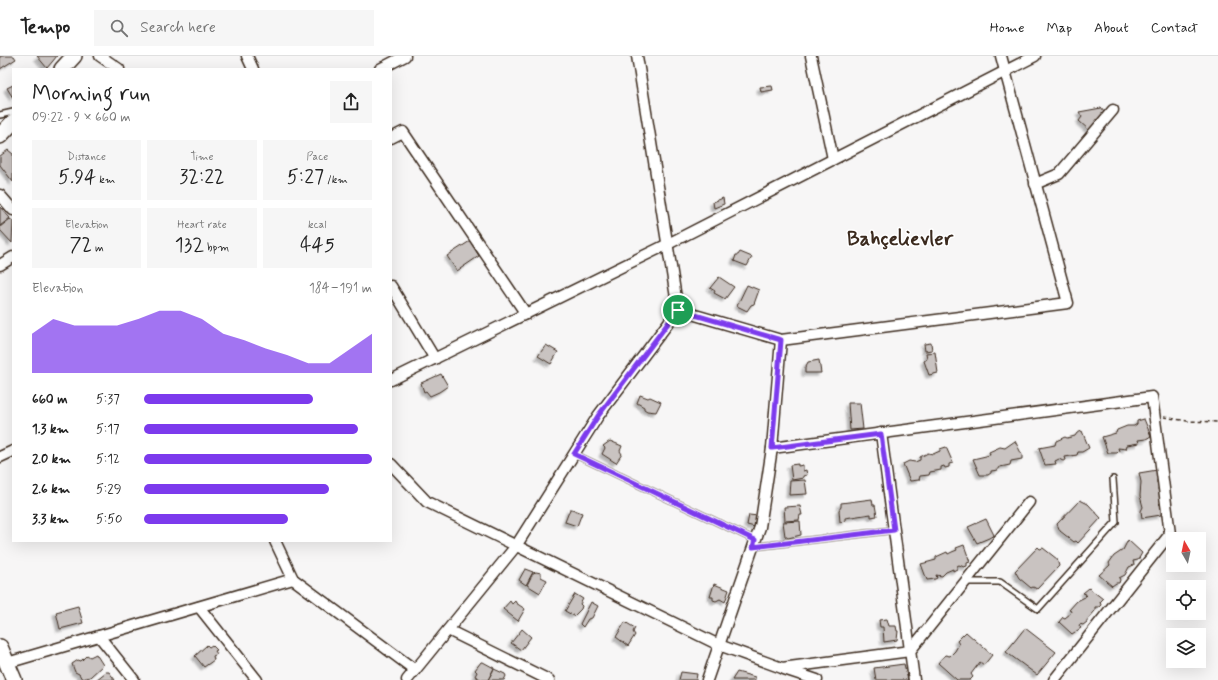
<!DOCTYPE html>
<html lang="en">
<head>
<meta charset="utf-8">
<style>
	body { margin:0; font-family:Mynerve,sans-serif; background:#f6f6f6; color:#222; height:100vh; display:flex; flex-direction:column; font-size:15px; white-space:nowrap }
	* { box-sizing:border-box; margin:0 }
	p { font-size:13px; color:#767676 }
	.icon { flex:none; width:22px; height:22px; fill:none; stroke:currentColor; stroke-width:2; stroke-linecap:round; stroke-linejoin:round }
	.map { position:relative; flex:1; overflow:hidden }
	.sheet { position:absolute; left:12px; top:12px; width:380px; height:474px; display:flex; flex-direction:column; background:#fff; border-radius:0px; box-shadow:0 4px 16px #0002 }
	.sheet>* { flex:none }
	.needle { width:26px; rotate:351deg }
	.tools { position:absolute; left:1166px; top:476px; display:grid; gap:8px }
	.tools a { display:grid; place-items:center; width:40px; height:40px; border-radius:0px; background:#fff; box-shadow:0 4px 16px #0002; font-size:20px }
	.pin { position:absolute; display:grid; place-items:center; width:34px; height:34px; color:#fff; margin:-17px; border:2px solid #fff; border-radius:50%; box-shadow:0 1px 4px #0007 }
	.round { display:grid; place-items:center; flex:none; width:42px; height:42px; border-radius:0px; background:#f6f6f6 }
	.summary { display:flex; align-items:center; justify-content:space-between; height:68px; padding:0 20px }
	h1 { font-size:22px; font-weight:600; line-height:30px }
	.figures { display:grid; grid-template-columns:repeat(3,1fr); gap:6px; height:68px; padding:4px 20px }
	.figures div { display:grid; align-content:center; border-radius:0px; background:#f6f6f6; text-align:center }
	.figures b { font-size:20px; font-weight:600 }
	.figures small { font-size:11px; font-weight:400 }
	.figures p { font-size:11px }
	.chart { height:112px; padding:8px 20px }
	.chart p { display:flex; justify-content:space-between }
	.chart svg { width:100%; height:72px; margin-top:4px; fill:#7c3aed; opacity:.7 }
	ul { padding:0 20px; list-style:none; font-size:13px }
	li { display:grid; grid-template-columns:64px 48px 1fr; align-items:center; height:30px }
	li i { height:10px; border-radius:5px; background:#7c3aed }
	header { display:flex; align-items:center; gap:24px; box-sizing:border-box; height:56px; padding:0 20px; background:#fff; border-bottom:1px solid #e0e0e0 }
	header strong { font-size:19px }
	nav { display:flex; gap:22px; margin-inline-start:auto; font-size:14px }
	.search { width:280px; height:36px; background:#f6f6f6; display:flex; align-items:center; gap:10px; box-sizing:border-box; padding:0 14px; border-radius:0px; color:#767676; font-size:15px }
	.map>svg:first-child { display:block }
</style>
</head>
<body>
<header>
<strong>Tempo</strong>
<div class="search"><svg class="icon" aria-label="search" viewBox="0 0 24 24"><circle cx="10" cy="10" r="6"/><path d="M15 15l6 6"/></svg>Search here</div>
<nav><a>Home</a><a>Map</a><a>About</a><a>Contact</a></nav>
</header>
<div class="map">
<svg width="1218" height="624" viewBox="0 0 1218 624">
	<defs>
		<filter id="shadow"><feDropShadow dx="-3" dy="3" stdDeviation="1" flood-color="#0004"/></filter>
	</defs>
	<rect width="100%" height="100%" fill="#f7f6f6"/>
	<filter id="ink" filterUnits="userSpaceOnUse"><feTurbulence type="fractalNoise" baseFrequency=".025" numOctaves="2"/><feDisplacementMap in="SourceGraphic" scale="8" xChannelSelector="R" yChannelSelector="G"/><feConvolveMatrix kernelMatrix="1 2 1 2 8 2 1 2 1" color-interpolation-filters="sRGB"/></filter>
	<g filter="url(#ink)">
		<!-- building -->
		<g fill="#c9c3c1" stroke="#3b2a1e" filter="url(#shadow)">
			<polygon points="0,0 14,0 16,3 0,13"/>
			<polygon points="37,0 57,0 47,12"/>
			<polygon points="13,29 13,42 7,32"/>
			<polygon points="772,30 773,34 761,36 760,31"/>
			<polygon points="1101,52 1104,56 1089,74 1079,65 1082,61 1079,56"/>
			<polygon points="8,94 13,98 13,126 0,109 0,100"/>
			<polygon points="723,142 724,148 714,152 713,146"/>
			<polygon points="0,151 10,162 0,170"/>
			<polygon points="10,163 13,165 12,187 0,174 0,171"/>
			<polygon points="470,185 479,200 457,215 447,200"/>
			<polygon points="740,196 752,201 747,210 734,205 736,199 738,199"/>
			<polygon points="719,221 734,231 725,243 714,237 715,235 710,232"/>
			<polygon points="747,229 759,234 754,248 751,249 747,255 737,250"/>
			<polygon points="931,287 932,294 925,295 924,288"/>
			<polygon points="546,289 558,296 551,308 538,300"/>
			<polygon points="935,296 938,317 929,319 924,305 927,303 926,297"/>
			<polygon points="819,304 821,317 805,317 805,312 808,306"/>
			<polygon points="441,318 448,330 439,336 430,340 426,335 424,336 421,327"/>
			<polygon points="640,339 648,342 650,341 661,346 656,356 647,355 644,353 644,351 637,347"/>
			<polygon points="848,347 860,347 863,373 850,374"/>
			<polygon points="1144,363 1151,380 1146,383 1138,384 1139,387 1127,389 1126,393 1118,392 1119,395 1117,397 1108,397 1102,381 1116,377 1117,374 1127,370 1134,370 1137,368 1137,365"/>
			<polygon points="1082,375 1089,392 1082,396 1078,396 1077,399 1065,401 1066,404 1063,405 1059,403 1055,405 1056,408 1045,409 1039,392 1055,389 1056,385 1065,381 1067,382 1075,380 1077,377"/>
			<polygon points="610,385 622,390 620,395 622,398 616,407 602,398 605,392 603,390"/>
			<polygon points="1015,385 1022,399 1022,403 1011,405 1010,409 1000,411 998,412 998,414 991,415 991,417 988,419 980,419 973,403 990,399 989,396 1000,391 1005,392"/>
			<polygon points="946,391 953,407 949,408 949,411 945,412 944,410 941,411 941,414 930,416 929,419 920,420 919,424 910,425 903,408 909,405 915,406 920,404 920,401 928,397 933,398 940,395 940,393"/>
			<polygon points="798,408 798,410 803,409 803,415 806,414 807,419 803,420 803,422 792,424 790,409"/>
			<polygon points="1157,414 1160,424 1157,424 1157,427 1160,427 1158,433 1162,445 1159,448 1162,450 1161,459 1142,462 1141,455 1143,451 1140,440 1141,426 1139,417"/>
			<polygon points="805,424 807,438 789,439 790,425"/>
			<polygon points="872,443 873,449 875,449 877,460 871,461 871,458 845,462 845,465 840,466 839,454 841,451 841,447"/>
			<polygon points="1080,444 1088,448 1101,462 1078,487 1076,485 1074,486 1060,475 1057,468"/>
			<polygon points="800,450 802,459 800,459 799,464 785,465 784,451"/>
			<polygon points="570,453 572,453 582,457 577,470 565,466"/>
			<polygon points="749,459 758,460 755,471 747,469"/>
			<polygon points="986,463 994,479 989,482 977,487 968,471"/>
			<polygon points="800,465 801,479 788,482 785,480 783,466"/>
			<polygon points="1128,484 1142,497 1138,504 1133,505 1134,509 1129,511 1125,519 1119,522 1120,524 1119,527 1116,527 1112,530 1099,519 1110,509 1109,507 1114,500 1123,494"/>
			<polygon points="964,489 970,506 967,507 967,510 964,511 959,509 957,510 957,513 953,515 953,513 946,516 942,520 936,519 937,522 935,523 927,524 921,508 936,504 936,501 947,496 948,498 952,496 957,494 956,492"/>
			<polygon points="1038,491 1040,493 1043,492 1057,503 1059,510 1037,533 1033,531 1031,532 1019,522 1015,515"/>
			<polygon points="525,513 533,516 526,529 519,524"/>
			<polygon points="536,516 541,517 541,521 547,524 540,537 527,529 533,517"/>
			<polygon points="714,528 729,534 725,546 720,543 716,545 713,544 713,541 710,541"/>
			<polygon points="1089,532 1103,543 1100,546 1101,549 1099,551 1095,551 1095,555 1087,564 1087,566 1083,569 1080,568 1079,570 1081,572 1072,578 1059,566 1063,561 1065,562 1070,558 1071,555 1069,554 1077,545 1085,541 1086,538 1083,537"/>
			<polygon points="575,538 583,543 580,548 582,550 581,553 574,560 565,555"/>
			<polygon points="510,545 512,548 515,545 516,547 525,553 518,565 503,553"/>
			<polygon points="591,546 598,550 592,562 588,563 583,571 580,568"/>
			<polygon points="78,550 83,567 60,573 56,556"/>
			<polygon points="887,563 889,570 896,570 897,575 898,575 897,584 884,586 883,571 880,571 879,564"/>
			<polygon points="625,566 635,572 633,576 635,579 628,590 616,581"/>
			<polygon points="1025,572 1056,596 1037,619 1006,596"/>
			<polygon points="522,573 531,581 521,594 511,587"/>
			<polygon points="966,576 992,599 984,609 980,606 971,618 973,621 970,624 957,624 938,607 945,599 950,600 955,595 959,588 957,585"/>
			<polygon points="207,589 209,591 212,589 217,594 215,595 217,598 213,600 214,604 204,611 195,600"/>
			<polygon points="96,598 103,609 90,621 82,623 79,618 75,616 72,608 78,604 81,605 87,599 90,601"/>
			<polygon points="481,606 483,606 494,612 488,624 482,624 475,620 477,616 475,614"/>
			<polygon points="904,608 908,624 876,624 874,612"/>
			<polygon points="494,613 505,618 506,620 504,624 488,624"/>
			<polygon points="106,616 109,616 115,624 96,624"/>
			<polygon points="681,616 697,618 696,624 679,624"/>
			<polygon points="737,616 755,621 755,624 732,624"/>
		</g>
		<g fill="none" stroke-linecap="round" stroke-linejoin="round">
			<defs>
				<g id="lane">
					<polyline points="0,59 13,56"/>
					<polyline points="574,398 755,484"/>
					<polyline points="753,491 894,474"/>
					<polyline points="966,526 1000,526 1038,553 1116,466 1113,423"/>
				</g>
				<g id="street">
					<polyline points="100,0 119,13"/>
					<polyline points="247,0 253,13"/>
					<polyline points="811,0 833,103"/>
					<polyline points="380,13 405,0"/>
					<polyline points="391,82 403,76 526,258"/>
					<polyline points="1035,128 1059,118 1113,54"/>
					<polyline points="0,139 13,154"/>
					<polyline points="0,209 13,201"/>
					<polyline points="391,230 435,303"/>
					<polyline points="678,254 781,284 1068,247 1001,0"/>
					<polyline points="391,324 668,188 1035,0"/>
					<polyline points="881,377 914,624"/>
					<polyline points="772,392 1152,341 1170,478 1054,624"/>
					<polyline points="0,401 13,395"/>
					<polyline points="391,408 427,446 719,589 782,612 910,595 1029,446"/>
					<polyline points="275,485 293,523 415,614"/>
					<polyline points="199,551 257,624"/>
					<polyline points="448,574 549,624"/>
					<polyline points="99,580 134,624"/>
					<polyline points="7,607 293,523"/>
					<polyline points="784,613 817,624"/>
					<polyline points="407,624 516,490 598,360 678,254 637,0"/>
					<polyline points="707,624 760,471 772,392 781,284"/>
				</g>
				<g id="secondary">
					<polyline points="62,13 74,0"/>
					<polyline points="0,80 13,66"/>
					<polyline points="0,591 14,624"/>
				</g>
			</defs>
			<!-- lane casing -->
			<use href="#lane" stroke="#3b2a1e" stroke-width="8"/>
			<!-- street casing -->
			<use href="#street" stroke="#3b2a1e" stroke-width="13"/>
			<!-- secondary casing -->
			<use href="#secondary" stroke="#3b2a1e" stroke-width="18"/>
			<!-- path -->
			<polyline stroke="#3b2a1e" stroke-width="1.5" stroke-dasharray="4 3" stroke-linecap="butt" points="1164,361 1187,365 1218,366"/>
			<!-- lane -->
			<use href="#lane" stroke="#fff" stroke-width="5"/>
			<!-- street -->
			<use href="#street" stroke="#fff" stroke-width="10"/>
			<!-- secondary -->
			<use href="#secondary" stroke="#fff" stroke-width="15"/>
		</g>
	</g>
	<g fill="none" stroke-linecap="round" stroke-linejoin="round" filter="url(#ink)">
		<defs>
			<polygon id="route" points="678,254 781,284 772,392 881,378 894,474 753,491 755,484 574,398 598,360"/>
		</defs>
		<!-- route casing -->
		<use href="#route" stroke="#fff" stroke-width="8"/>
		<!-- route -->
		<use href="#route" stroke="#7c3aed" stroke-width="5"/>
	</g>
	<g text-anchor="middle" stroke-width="3" stroke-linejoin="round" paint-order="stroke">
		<!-- district labels -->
		<g font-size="20" font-weight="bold" fill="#3b2a1e" stroke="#fff">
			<text x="900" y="189">Bahçelievler</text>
		</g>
	</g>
</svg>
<div class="tools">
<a><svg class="needle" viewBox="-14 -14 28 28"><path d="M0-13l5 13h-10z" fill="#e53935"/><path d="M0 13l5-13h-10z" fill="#767676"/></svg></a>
<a><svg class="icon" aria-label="locate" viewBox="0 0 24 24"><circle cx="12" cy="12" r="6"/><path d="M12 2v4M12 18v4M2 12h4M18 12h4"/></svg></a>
<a><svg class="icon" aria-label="layers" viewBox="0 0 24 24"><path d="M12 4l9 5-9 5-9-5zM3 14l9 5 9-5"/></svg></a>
</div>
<div class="pin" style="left:678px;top:254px;background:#1e9e55"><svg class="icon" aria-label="arrive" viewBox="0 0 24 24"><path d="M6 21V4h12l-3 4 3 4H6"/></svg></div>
<section class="sheet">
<div class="summary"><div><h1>Morning run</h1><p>09:22 · 9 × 660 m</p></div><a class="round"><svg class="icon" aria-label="share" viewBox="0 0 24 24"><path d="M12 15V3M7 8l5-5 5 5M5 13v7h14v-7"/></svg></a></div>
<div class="figures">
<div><p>Distance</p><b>5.94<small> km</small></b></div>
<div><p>Time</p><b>32:22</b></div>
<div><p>Pace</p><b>5:27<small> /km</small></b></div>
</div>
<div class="figures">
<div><p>Elevation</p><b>72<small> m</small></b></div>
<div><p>Heart rate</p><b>132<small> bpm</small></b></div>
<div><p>kcal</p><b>445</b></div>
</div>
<div class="chart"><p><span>Elevation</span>184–191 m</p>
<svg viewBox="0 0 160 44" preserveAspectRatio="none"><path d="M0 44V20L10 11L20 15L30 15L40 15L50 11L60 6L70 6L80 11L90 20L100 24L110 29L120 33L130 38L140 38L150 29L160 20V44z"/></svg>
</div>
<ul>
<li><b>660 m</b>5:37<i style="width:74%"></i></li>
<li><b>1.3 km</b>5:17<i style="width:94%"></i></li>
<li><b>2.0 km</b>5:12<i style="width:100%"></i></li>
<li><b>2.6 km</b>5:29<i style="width:81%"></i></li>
<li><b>3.3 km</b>5:50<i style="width:63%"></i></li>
</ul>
</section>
</div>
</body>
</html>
